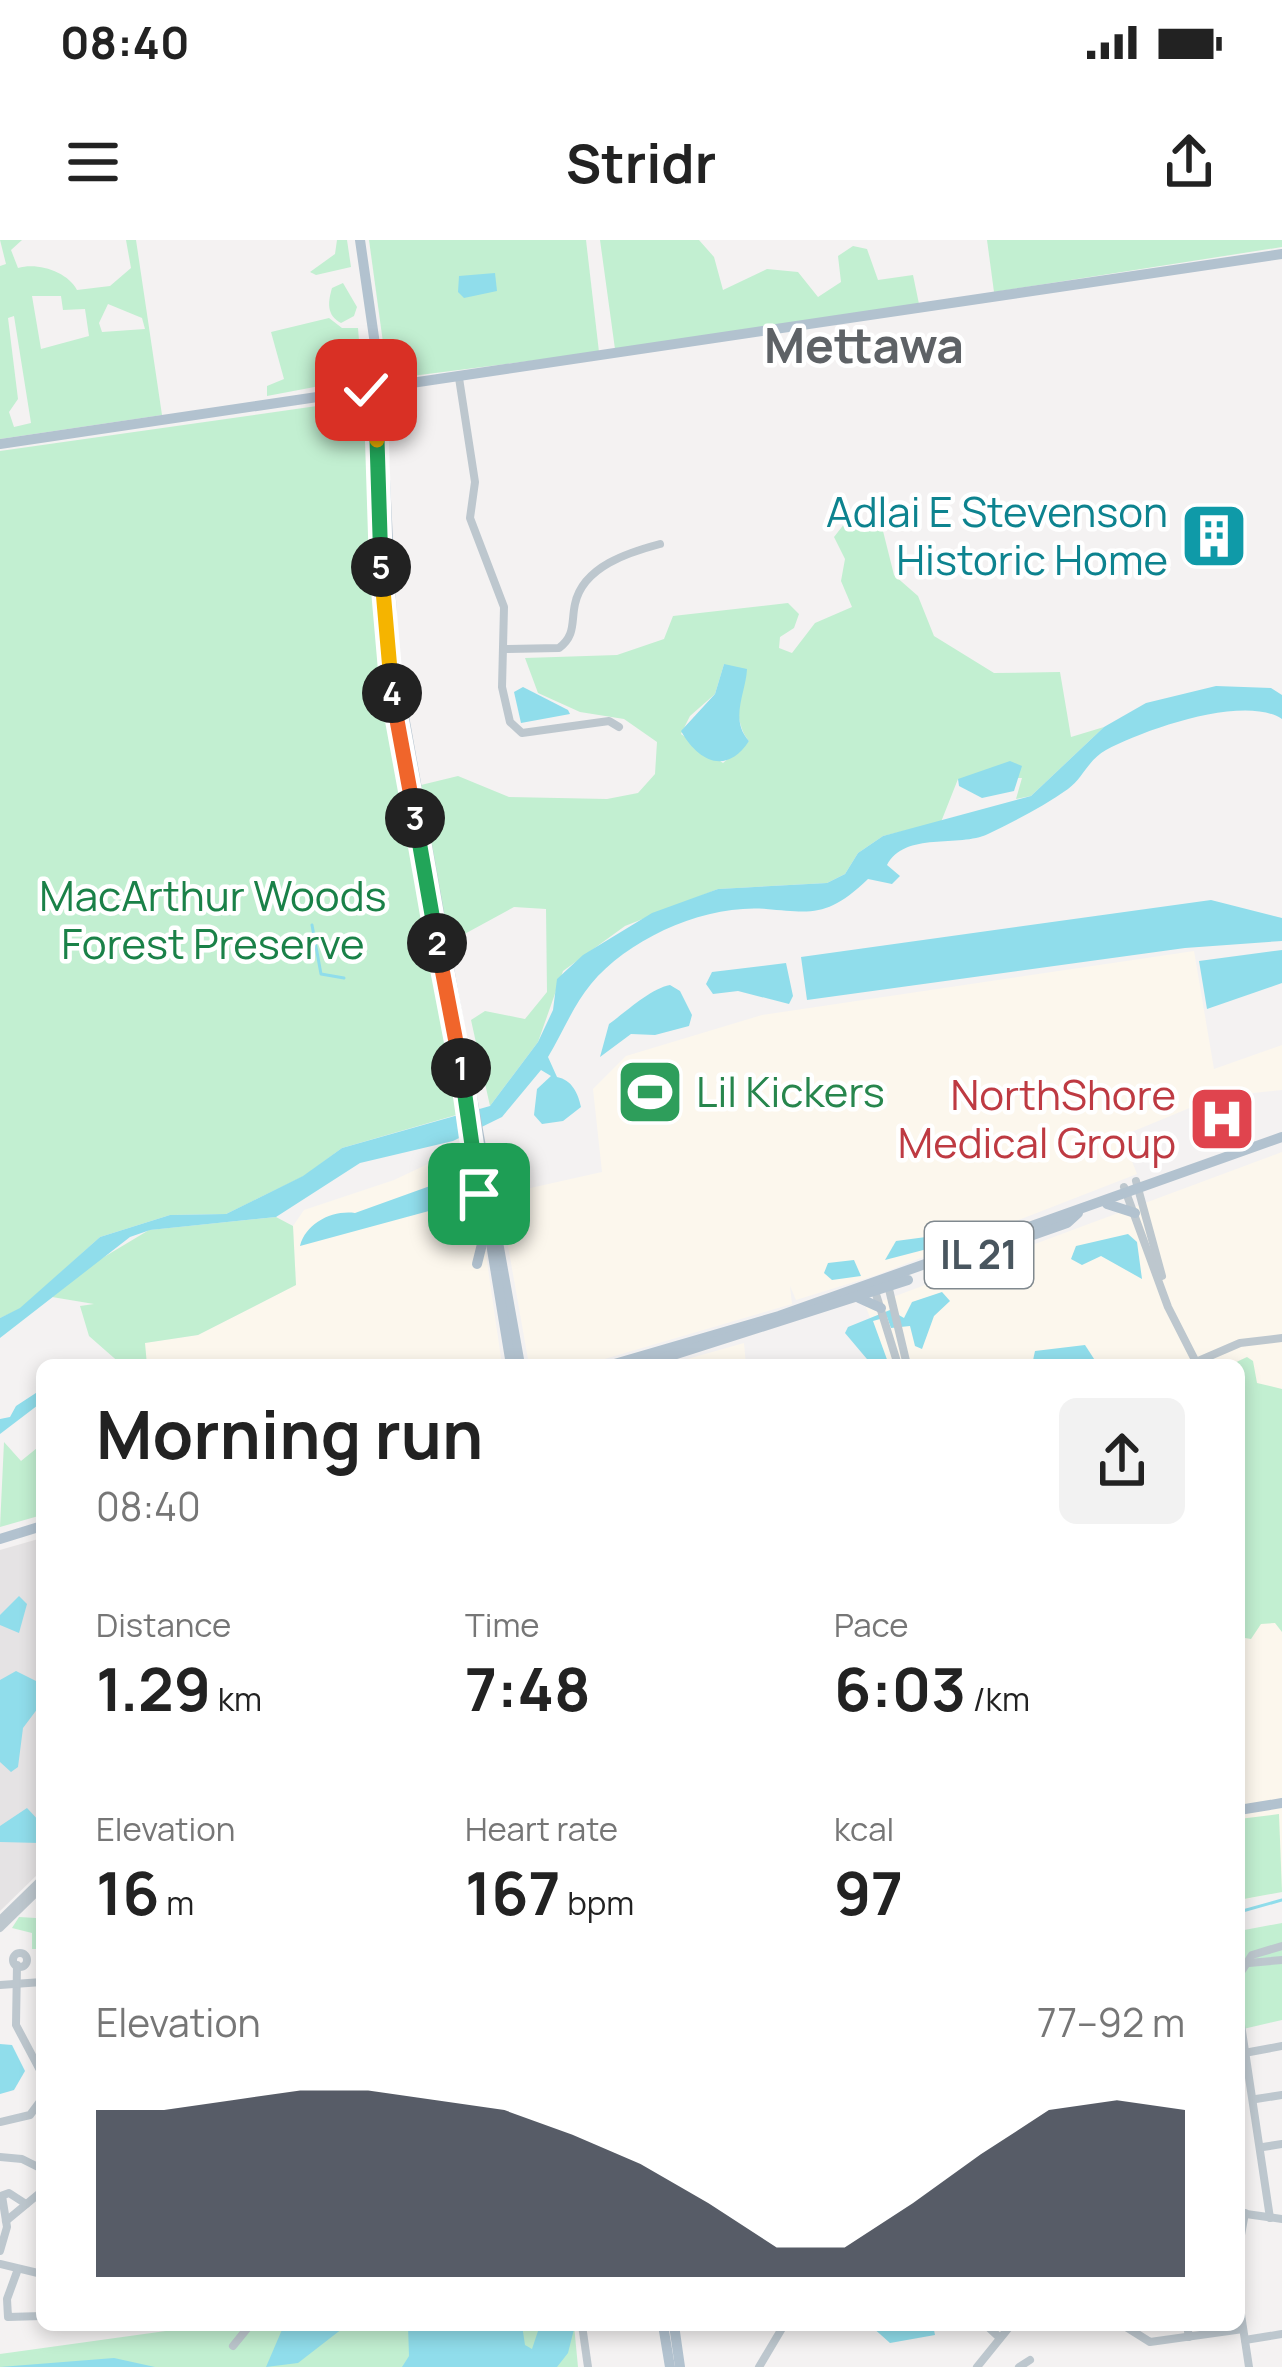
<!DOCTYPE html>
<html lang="en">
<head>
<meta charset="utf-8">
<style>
	body { margin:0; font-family:Manrope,sans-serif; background:#f2f2f2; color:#222; height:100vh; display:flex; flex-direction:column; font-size:45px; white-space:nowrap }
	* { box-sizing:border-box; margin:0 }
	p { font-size:39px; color:#767676 }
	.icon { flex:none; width:66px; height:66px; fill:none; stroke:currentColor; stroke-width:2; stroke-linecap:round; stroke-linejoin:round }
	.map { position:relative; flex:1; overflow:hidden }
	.details { position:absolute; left:36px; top:1119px; width:1209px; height:972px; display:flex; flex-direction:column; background:#fff; border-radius:18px; box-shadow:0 6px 18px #0003 }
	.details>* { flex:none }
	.pin { position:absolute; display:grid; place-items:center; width:102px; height:102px; color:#fff; margin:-51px; border-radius:24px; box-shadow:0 6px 18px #0006 }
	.km { position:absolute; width:60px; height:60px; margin:-30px; border-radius:50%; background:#222; color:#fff; font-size:33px; line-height:60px; text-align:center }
	.round { display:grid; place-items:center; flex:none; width:126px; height:126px; border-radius:18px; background:#f2f2f2 }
	.summary { display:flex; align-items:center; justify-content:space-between; height:204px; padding:0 60px }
	h1 { font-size:66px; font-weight:700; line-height:90px }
	.figures { display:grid; grid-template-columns:repeat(3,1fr); gap:18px; height:204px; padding:12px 60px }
	.figures div { display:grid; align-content:center }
	.figures b { font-size:60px; font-weight:700 }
	.figures small { font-size:33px; font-weight:400 }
	.figures p { font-size:33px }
	.chart { height:336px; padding:24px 60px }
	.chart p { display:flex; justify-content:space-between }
	.chart svg { width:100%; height:216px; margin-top:12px; fill:#111827; opacity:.7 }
	.status { display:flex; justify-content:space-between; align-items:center; height:84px; padding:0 60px; background:#fff; direction:ltr }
	.status svg { height:33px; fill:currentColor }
	header { display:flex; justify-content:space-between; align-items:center; height:156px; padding:0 60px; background:#fff; font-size:54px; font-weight:700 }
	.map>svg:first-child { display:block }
</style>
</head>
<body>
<div class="status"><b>08:40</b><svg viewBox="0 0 49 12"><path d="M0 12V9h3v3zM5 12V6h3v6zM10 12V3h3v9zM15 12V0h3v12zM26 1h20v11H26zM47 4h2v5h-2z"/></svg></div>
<header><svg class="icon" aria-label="menu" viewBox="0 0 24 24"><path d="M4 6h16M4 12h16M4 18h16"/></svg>Stridr<svg class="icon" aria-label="share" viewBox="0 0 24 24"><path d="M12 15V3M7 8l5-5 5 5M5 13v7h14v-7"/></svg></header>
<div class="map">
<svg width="1282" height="2127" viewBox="0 0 1282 2127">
	<rect width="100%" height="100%" fill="#f4f2f2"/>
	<!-- commercial -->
	<g fill="#fcf7ed">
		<polygon points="1194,711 1214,829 1282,805 1282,850 1216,857 1122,896 1137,934 877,1035 796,1060 790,1046 792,1064 584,1125 529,1125 499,955 602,932 593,849 626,816 762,775"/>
		<polygon points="470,904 502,1125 147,1125 144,1103 198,1095 296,1045 293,986 304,970 394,940"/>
		<polygon points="1282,912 1282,1651 1239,1661 1239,1125 888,1125 866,1067"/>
		<polygon points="744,1103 746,1125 666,1125"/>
	</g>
	<!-- education -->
	<polygon fill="#e5e3e4" points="42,1298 42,1630 0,1671 0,1310"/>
	<!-- green -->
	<g fill="#c2efd1" fill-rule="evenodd">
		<path d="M0,0H22L11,10L18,28C38,22 68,32 77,50L110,46L131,28L126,0H136L162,175L0,199V26L6,24ZM32,56H61L63,70L85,69L89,96L41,109ZM108,64L142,78L145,89L102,92L99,83ZM14,76L31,183L14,187L9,172L18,159L8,78Z"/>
		<polygon points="337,0 347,0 351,27 316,35 310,32 335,14"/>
		<polygon points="369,0 586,0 599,112 388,139"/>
		<polygon points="600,0 699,0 714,17 723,50 767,29 798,32 818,57 841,42 838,16 853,6 867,9 878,40 913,35 919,64 615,109"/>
		<polygon points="987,0 1282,0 1282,7 994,52"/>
		<path d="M343,43L357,67L354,76L341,83C326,75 328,62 332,48Z"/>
		<polygon points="329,78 342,88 358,88 362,138 267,156 267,146 284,139 271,92"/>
		<polygon points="352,161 373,171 381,406 463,873 342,908 304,936 226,974 170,975 100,997 20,1069 0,1078 0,211"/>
		<path d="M865,282L882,287L894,335L918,356L934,396L994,433L1060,432L1071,497L1104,487L1031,556L1016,559L1022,538L958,539L941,582L883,596L858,613L845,634L827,643L718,649L625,686L563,731L538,802L490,866L471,780L485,771L525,779L547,752L546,669L514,667L448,703L421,545L458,536L509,557L607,559L638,553L655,534L657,502L624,479L580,472L538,453L525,418L617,415L664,399L673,376L788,363L799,374L794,388L780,397L779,408L792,413L815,383L852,367L841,341L845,319L834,297L845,283ZM724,424C742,446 732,482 749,501L723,523L681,494L690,476L715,454Z"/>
		<polygon points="276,977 293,986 296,1045 198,1095 145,1103 147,1125 122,1125 89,1096 80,1066 94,1064 52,1057 94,1023 149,990"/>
		<polygon points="1247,1117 1253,1121 1257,1143 1282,1149 1282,1392 1275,1383 1261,1384 1251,1399 1239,1397 1239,1243 1244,1241 1239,1125 1230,1125"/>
		<polygon points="4,1202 21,1221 42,1204 42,1275 0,1287"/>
		<polygon points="1279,1574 1282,1652 1244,1659 1239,1579"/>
		<polygon points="42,1667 42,1709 32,1709 32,1693 12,1688 19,1677 36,1678"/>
		<polygon points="1282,1683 1282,1780 1239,1790 1239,1691"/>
		<polygon points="209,2085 574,2085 578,2127 0,2127 0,2114"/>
	</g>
	<!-- water -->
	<g fill="#90ddeb">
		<polygon points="495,33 497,51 464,58 458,52 459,36"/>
		<path d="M724,424L747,429C746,453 729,479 749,501C726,536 698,521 681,491L715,454Z"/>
		<path d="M1216,446L1271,448L1282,455V479C1244,454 1143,490 1106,510C1088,520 1083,538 1068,549C1044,566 1015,581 988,594C959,608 905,591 887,625L900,636L892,644L868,639C828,677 814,673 766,669C706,664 629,698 591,744C574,764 562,794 548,817L557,837C572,840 578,853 581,867L563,881L542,884L534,875L537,849L551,836L541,830L502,877L453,901L360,923L276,977L150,990L130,997L0,1098V1078L20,1068L100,997L170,975L226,974L303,936L342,908L490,866L538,802L553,770L557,739L583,715L652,673L718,649L827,643L845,634L858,613L883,596L1031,556L1104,487L1146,463Z"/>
		<polygon points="523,447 568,470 570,474 521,483 514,452"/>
		<polygon points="1010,521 1022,526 1014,551 982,558 959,546 958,539"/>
		<polygon points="1211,660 1282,678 1282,701 1185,708 807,760 801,717"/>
		<polygon points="1282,710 1282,743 1207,769 1199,721"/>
		<polygon points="786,723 793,756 789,764 738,751 713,754 706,744 712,732"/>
		<path d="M670,745L680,751L692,775L689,786L655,795L631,794L600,817L609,784C627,771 650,749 670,745Z"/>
		<path d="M455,937L462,962L300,1006C306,983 332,970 355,973Z"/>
		<polygon points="1128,994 1137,1002 1142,1039 1101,1016 1082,1025 1071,1019 1076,1006"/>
		<polygon points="926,997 933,1002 931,1008 885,1020 896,1001"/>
		<polygon points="854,1020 861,1036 832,1040 824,1033 828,1023"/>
		<polygon points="942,1052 950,1061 934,1076 922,1109 915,1106 910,1086 891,1088 887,1077 873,1081 889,1125 872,1125 845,1093 848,1087 890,1070 904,1078 912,1062"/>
		<polygon points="1085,1105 1098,1125 1032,1125 1035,1111"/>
		<polygon points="42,1149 42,1162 0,1194 0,1179 10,1177 16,1166"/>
		<polygon points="19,1356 27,1364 19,1393 0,1385 0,1375"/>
		<polygon points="16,1431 36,1441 38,1468 23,1488 18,1527 11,1532 0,1522 0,1440"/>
		<polygon points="27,1568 42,1584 40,1603 0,1602 0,1586"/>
		<polygon points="0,1804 12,1805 25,1831 14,1850 0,1854"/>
		<polygon points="284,2085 347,2085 298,2123 266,2127"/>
		<polygon points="408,2085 522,2085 525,2105 532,2109 540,2085 574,2089 568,2113 557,2127 402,2127 409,2116"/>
		<polygon points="841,2085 933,2085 935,2095 890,2103 871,2086"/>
		<polygon points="114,2118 155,2127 0,2127"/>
	</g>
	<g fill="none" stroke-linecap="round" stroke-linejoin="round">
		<!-- stream -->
		<g stroke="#90ddeb" stroke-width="3">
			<polyline points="312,685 321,734 344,738"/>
			<polyline points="1239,1672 1282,1660"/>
		</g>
		<!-- minor -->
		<g stroke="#bdc7ce" stroke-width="8">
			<polyline points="459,138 475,242 470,278 504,367 502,447 510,482 522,493 609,481 619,487"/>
			<path d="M504,409L559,408C576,395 571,382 575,364C583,326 630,312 660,304"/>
			<polyline points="1136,941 1162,1036"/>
			<polyline points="1124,947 1168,1067 1196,1122"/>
			<polyline points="888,1045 907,1125"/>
			<polyline points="875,1051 898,1125"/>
			<polyline points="1189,1125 1240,1103 1282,1098"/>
			<polyline points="0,1680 42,1639"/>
			<polyline points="0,1688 42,1647"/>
			<circle cx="20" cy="1720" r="7"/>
			<polyline points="1249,1723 1282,1720"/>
			<polyline points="17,1725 16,1785 42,1834"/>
			<polyline points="1239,1735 1252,1715 1282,1706"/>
			<polyline points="0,1745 42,1742"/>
			<polyline points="1239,1771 1270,1978"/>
			<polyline points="1239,1814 1282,1806"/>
			<polyline points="1256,1859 1282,1855"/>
			<polyline points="0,1882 30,1875 42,1859"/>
			<polyline points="1263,1907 1282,1904"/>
			<polyline points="0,1917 22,1919 42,1929"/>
			<polyline points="1,1956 9,1953 26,1964"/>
			<polyline points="1239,1973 1282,1979"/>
			<polyline points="6,1981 41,1952"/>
			<polyline points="1239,2006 1245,1973"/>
			<polyline points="0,2011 7,1987 2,1956"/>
			<polyline points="0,2024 42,2034"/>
			<polyline points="18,2029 7,2059 8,2077 42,2076"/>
			<polyline points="1239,2061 1249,2127"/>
			<polyline points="582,2085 588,2127"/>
			<polyline points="986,2085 1000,2098"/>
			<polyline points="1123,2085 1150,2102 1243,2089"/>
			<polyline points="1187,2085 1189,2097"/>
			<polyline points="1245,2100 1282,2094"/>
			<polyline points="233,2106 250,2085"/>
			<polyline points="759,2127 784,2085"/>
			<polyline points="977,2127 1011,2085"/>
			<polyline points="1019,2127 1030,2120"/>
		</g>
		<!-- major -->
		<g stroke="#b2c2cf" stroke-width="10">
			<polyline points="360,0 380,139 394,420 520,1125"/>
			<polyline points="0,204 1282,14"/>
			<polyline points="474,900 511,1125"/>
			<polyline points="1107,964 1135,973"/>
			<polyline points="999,1007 1067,983 1078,973"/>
			<polyline points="477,1024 482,1004"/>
			<polyline points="859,1058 881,1068"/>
			<polyline points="611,1125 779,1076 1282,897"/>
			<polyline points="642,1125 908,1040"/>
			<polyline points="0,1299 42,1286"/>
			<polyline points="1239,1570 1282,1563"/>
			<polyline points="663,2085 670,2127"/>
			<polyline points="674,2085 680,2127"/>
		</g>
	</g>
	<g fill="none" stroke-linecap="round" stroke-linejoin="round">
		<defs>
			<polyline id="split-1" points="461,828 479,954"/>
			<polyline id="split-2" points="437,703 461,828"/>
			<polyline id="split-3" points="415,578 437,703"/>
			<polyline id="split-4" points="392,453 415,578"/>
			<polyline id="split-5" points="381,327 392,453"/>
			<polyline id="split-6" points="377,200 381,327"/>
			<polyline id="split-7" points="366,150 374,149 377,200"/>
		</defs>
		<!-- split-1 casing -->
		<use href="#split-1" stroke="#fff" stroke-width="24"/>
		<!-- split-2 casing -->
		<use href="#split-2" stroke="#fff" stroke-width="24"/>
		<!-- split-3 casing -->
		<use href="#split-3" stroke="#fff" stroke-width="24"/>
		<!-- split-4 casing -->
		<use href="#split-4" stroke="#fff" stroke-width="24"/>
		<!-- split-5 casing -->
		<use href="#split-5" stroke="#fff" stroke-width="24"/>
		<!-- split-6 casing -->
		<use href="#split-6" stroke="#fff" stroke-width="24"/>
		<!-- split-7 casing -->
		<use href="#split-7" stroke="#fff" stroke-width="24"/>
		<!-- split-1 -->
		<use href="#split-1" stroke="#22a559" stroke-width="15"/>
		<!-- split-2 -->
		<use href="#split-2" stroke="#f0652b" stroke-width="15"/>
		<!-- split-3 -->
		<use href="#split-3" stroke="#22a559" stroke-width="15"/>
		<!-- split-4 -->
		<use href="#split-4" stroke="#f0652b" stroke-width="15"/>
		<!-- split-5 -->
		<use href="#split-5" stroke="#f5b400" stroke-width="15"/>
		<!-- split-6 -->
		<use href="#split-6" stroke="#22a559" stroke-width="15"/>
		<!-- split-7 -->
		<use href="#split-7" stroke="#f5b400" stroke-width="15"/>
	</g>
	<!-- icons -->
	<defs>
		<symbol id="building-square" viewBox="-11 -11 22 22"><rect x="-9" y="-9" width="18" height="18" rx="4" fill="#0f9aa8" stroke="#fff"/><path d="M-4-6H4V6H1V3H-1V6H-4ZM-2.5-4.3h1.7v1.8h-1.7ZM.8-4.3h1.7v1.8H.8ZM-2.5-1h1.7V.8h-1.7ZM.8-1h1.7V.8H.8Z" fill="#fff"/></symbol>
		<symbol id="stadium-square" viewBox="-11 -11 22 22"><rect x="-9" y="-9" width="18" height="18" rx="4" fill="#2e9e5b" stroke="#fff"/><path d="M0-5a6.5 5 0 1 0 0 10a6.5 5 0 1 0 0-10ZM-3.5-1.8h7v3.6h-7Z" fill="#fff"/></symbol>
		<symbol id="hospital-square" viewBox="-11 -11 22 22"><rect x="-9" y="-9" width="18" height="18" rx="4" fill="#e0444e" stroke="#fff"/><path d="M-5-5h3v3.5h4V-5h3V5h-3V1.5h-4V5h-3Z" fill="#fff"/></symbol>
	</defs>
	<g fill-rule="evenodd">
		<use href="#building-square" x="1176" y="258" width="76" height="76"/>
		<use href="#stadium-square" x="612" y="814" width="76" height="76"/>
		<use href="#hospital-square" x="1184" y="841" width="76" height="76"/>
	</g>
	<g text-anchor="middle" stroke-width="9" stroke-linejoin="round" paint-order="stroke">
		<!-- shield labels -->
		<rect fill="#fff" stroke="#80898f" stroke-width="3" x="925" y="982" width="108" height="66" rx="9"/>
		<g font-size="39" font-weight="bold" fill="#49565f">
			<text x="979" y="1029">IL 21</text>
		</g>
		<!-- culture labels -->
		<g font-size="42" fill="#0d838f" stroke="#fff" text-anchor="end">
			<text x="1168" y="287">Adlai E Stevenson<tspan x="1168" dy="48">Historic Home</tspan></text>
		</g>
		<!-- park labels -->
		<g font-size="42" fill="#1a8148" stroke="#fff">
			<text x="213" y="671">MacArthur Woods<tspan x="213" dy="48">Forest Preserve</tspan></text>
		</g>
		<!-- leisure labels -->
		<g font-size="42" fill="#27864d" stroke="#fff" text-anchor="start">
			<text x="696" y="867">Lil Kickers</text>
		</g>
		<!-- health labels -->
		<g font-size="42" fill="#be3a42" stroke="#fff" text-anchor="end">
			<text x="1176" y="870">NorthShore<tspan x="1176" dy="48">Medical Group</tspan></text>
		</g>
		<!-- quarter labels -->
		<g font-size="48" font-weight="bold" fill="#5e6266" stroke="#fff">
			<text x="864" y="123">Mettawa</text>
		</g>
	</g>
</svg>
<div class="pin" style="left:479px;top:954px;background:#1e9e55"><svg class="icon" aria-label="arrive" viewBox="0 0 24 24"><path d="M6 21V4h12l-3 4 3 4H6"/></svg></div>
<div class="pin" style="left:366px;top:150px;background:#d93025"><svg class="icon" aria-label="check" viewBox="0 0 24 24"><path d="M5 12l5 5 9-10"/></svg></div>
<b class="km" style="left:461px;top:828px">1</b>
<b class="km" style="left:437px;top:703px">2</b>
<b class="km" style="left:415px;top:578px">3</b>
<b class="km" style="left:392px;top:453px">4</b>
<b class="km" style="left:381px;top:327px">5</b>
<section class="details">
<div class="summary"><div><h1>Morning run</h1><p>08:40</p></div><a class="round"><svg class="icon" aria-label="share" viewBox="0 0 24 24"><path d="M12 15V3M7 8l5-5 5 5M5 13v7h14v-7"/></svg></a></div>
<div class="figures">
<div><p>Distance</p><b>1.29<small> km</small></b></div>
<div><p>Time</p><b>7:48</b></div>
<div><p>Pace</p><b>6:03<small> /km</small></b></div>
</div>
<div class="figures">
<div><p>Elevation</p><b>16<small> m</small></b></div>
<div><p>Heart rate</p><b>167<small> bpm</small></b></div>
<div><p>kcal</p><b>97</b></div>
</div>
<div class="chart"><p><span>Elevation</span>77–92 m</p>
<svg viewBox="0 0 160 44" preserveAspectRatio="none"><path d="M0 44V10L10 10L20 8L30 6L40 6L50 8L60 10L70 15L80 21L90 29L100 38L110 38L120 29L130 19L140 10L150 8L160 10V44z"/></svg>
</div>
</section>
</div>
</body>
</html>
